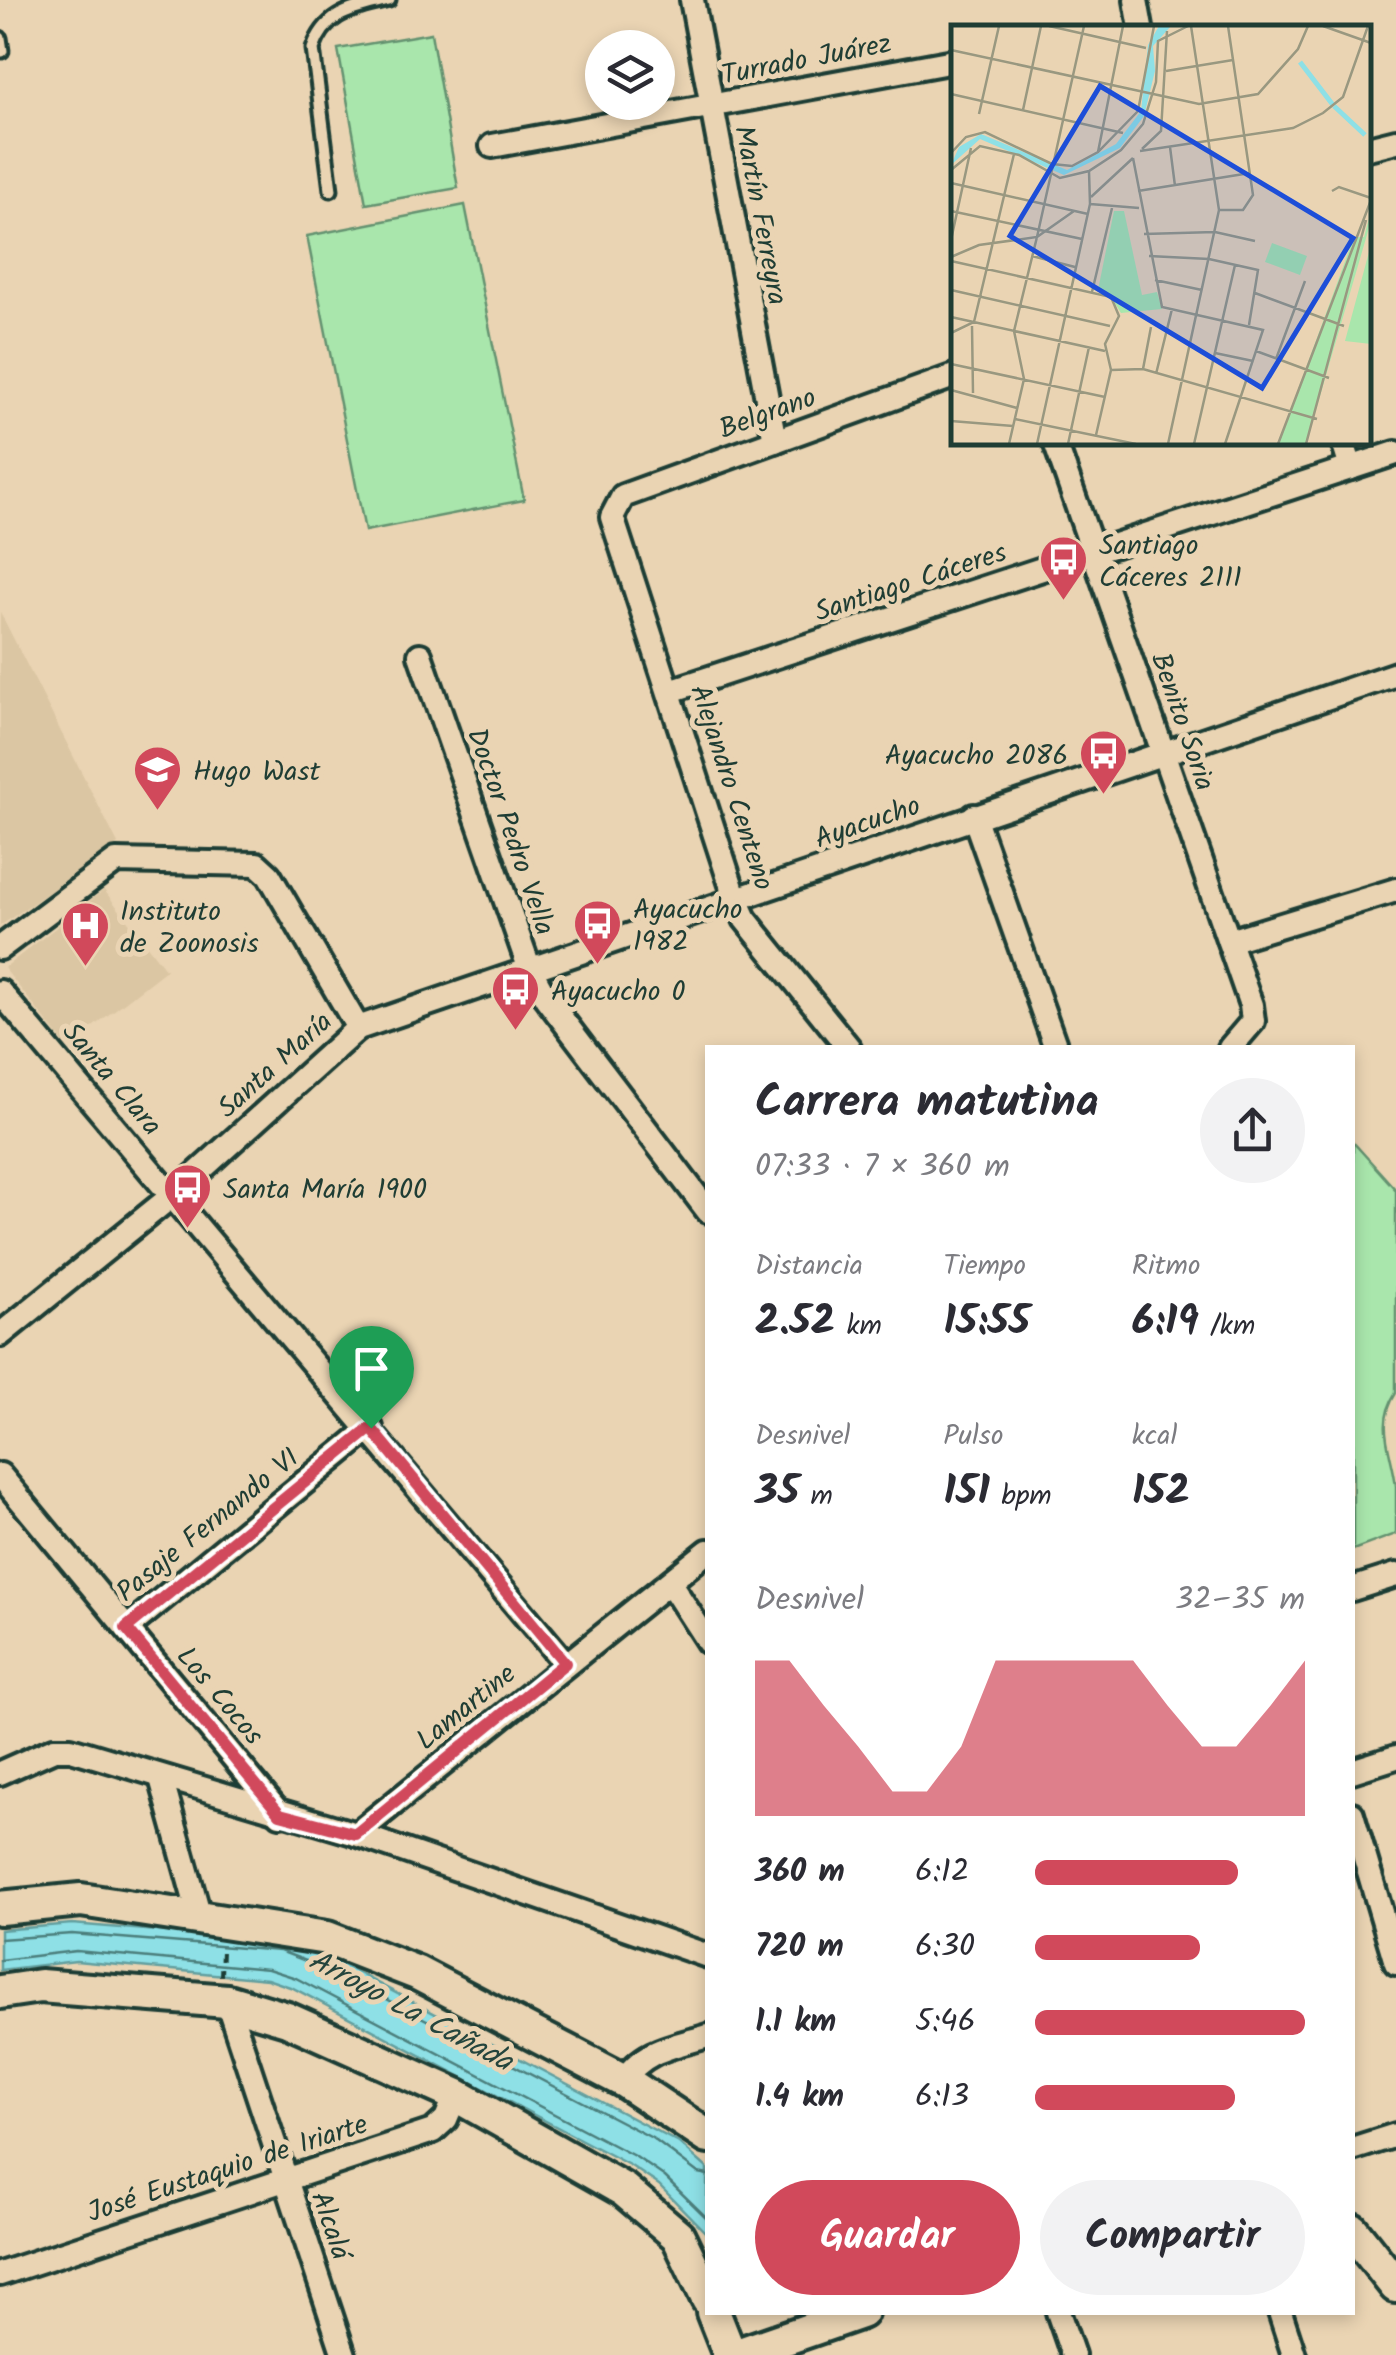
<!DOCTYPE html>
<html lang="es">
<head>
<meta charset="utf-8">
<style>
	body { margin:0; font-family:Kalam,sans-serif; background:#f2f2f3; color:#2b2b33; height:100vh; display:flex; flex-direction:column; font-size:38px; white-space:nowrap }
	* { box-sizing:border-box; margin:0 }
	p { font-size:32px; color:#7c7c81 }
	.icon { flex:none; width:55px; height:55px; fill:none; stroke:currentColor; stroke-width:2; stroke-linecap:round; stroke-linejoin:round }
	.map { position:relative; flex:1; overflow:hidden }
	.sheet { position:absolute; left:705px; top:1045px; width:650px; height:1270px; display:flex; flex-direction:column; background:#fff; border-radius:0px; box-shadow:0 5px 15px #0003 }
	.sheet>* { flex:none }
	.buttons { position:absolute; left:585px; top:30px; display:grid; gap:20px }
	.buttons a { display:grid; place-items:center; width:90px; height:90px; border-radius:50%; background:#fff; box-shadow:0 5px 15px #0003; font-size:50px }
	.pin { position:absolute; display:grid; place-items:center; width:85px; height:85px; color:#fff; margin:-102px -42px; border-radius:50% 50% 50% 0; rotate:-45deg; box-shadow:0 0 10px #0007 }
	.pin .icon { rotate:45deg }
	.round { display:grid; place-items:center; flex:none; width:105px; height:105px; border-radius:52px; background:#f2f2f3 }
	.head { display:flex; align-items:center; justify-content:space-between; height:170px; padding:0 50px }
	h1 { font-size:45px; font-weight:700; line-height:75px }
	.stats { display:grid; grid-template-columns:repeat(3,1fr); gap:15px; height:170px; padding:10px 50px }
	.stats div { display:grid; align-content:center }
	.stats b { font-size:42px; font-weight:700 }
	.stats small { font-size:28px; font-weight:400 }
	.stats p { font-size:28px }
	.chart { height:280px; padding:20px 50px }
	.chart p { display:flex; justify-content:space-between }
	.chart svg { width:100%; height:180px; margin-top:10px; fill:#d1495b; opacity:.7 }
	.action { display:flex; gap:20px; margin-top:auto; padding:20px 50px }
	.action a { flex:1; height:115px; border-radius:60px; background:#d1495b; color:#fff; font-size:40px; font-weight:700; line-height:115px; text-align:center }
	.action a+a { background:#f2f2f3; color:#2b2b33 }
	ul { padding:0 50px; list-style:none; font-size:32px }
	li { display:grid; grid-template-columns:160px 120px 1fr; align-items:center; height:75px }
	li i { height:25px; border-radius:12px; background:#d1495b }
	.map>svg:first-child { display:block }
</style>
</head>
<body>
<div class="map">
<svg width="1396" height="2355" viewBox="0 0 1396 2355">
	<rect width="100%" height="100%" fill="#ead4b3"/>
	<filter id="ink" filterUnits="userSpaceOnUse"><feTurbulence type="fractalNoise" baseFrequency=".01" numOctaves="2"/><feDisplacementMap in="SourceGraphic" scale="20" xChannelSelector="R" yChannelSelector="G"/><feConvolveMatrix kernelMatrix="1 2 1 2 8 2 1 2 1" color-interpolation-filters="sRGB"/></filter>
	<g filter="url(#ink)">
		<!-- built -->
		<g fill="#dbc6a3">
			<polygon points="0,612 118,844 0,926"/>
			<polygon points="104,890 166,970 67,1047 4,968"/>
		</g>
		<!-- green -->
		<g fill="#a9e6ac" stroke="#649270" stroke-width="2.5">
			<polygon points="431,33 458,188 366,204 338,49"/>
			<polygon points="465,205 524,500 365,531 307,236"/>
			<path d="M1353,1142L1396,1190V1393C1375,1425 1392,1451 1396,1486C1396,1501 1396,1518 1396,1534L1353,1550Z"/>
		</g>
		<!-- water -->
		<polygon fill="#8ee0e6" stroke="#629f9f" stroke-width="2.5" points="72,1924 282,1941 341,1964 679,2143 707,2168 707,2234 659,2185 631,2166 293,1988 267,1979 76,1961 0,1970 0,1930"/>
		<g fill="none" stroke-linecap="round" stroke-linejoin="round">
			<!-- shore -->
			<g stroke="#4b7e7b" stroke-width="2.5">
				<polyline points="0,1939 72,1934 280,1951 337,1973 652,2138 698,2173 708,2175"/>
				<polyline points="0,1960 76,1951 268,1969 296,1978 636,2157 665,2177 708,2219"/>
			</g>
			<defs>
				<g id="service">
					<polyline points="0,38 2,51"/>
					<path d="M331,190L313,49C326,11 354,9 389,0"/>
				</g>
				<g id="minor">
					<polyline points="692,0 775,441"/>
					<polyline points="1136,0 1141,28"/>
					<polyline points="492,146 954,61"/>
					<polyline points="1368,148 1396,141"/>
					<polyline points="1055,442 1251,1005 1253,1021 1230,1048"/>
					<polyline points="1343,442 1351,468"/>
					<polyline points="420,655 529,967 546,998 708,1211"/>
					<polyline points="670,691 1396,453"/>
					<polyline points="974,816 1056,1048"/>
					<polyline points="1229,941 1396,890"/>
					<polyline points="0,948 116,861 257,864 269,875 358,1028"/>
					<polyline points="0,992 565,1663"/>
					<polyline points="849,1048 745,919 735,897 612,517 623,496 954,376"/>
					<polyline points="0,1335 173,1195 358,1028 1396,674"/>
					<polyline points="0,1475 280,1814"/>
					<polyline points="670,1583 708,1642"/>
					<polyline points="1352,1589 1396,1575"/>
					<polyline points="127,1628 371,1428"/>
					<polyline points="1352,1771 1396,1757"/>
					<polyline points="0,1773 54,1749 71,1749 356,1834 708,1956"/>
					<polyline points="161,1778 200,1918"/>
					<polyline points="1352,1814 1396,1963"/>
					<polyline points="356,1834 708,1551"/>
					<polyline points="227,2001 344,2355"/>
					<path d="M624,2081C641,2050 675,2046 708,2036"/>
					<polyline points="1352,2149 1396,2135"/>
					<polyline points="0,2274 433,2131 446,2119 456,2095"/>
					<polyline points="1058,2312 1073,2355"/>
					<polyline points="1280,2312 1294,2355"/>
				</g>
				<g id="secondary">
					<polyline points="0,1908 81,1900 327,1938 417,1973 624,2081 708,2137"/>
					<polyline points="0,1992 40,1986 227,2001 287,2019 456,2095 624,2190 678,2236 708,2299"/>
					<polyline points="1352,2230 1396,2286"/>
					<polyline points="713,2312 730,2355"/>
					<polyline points="737,2355 861,2312"/>
				</g>
			</defs>
			<!-- service casing -->
			<use href="#service" stroke="#1f3d34" stroke-width="19"/>
			<!-- minor casing -->
			<use href="#minor" stroke="#1f3d34" stroke-width="30"/>
			<!-- secondary casing -->
			<use href="#secondary" stroke="#1f3d34" stroke-width="40"/>
			<!-- path -->
			<polyline stroke="#1f3d34" stroke-width="4" stroke-dasharray="8 8" stroke-linecap="butt" points="221,1976 222,1950"/>
			<!-- service -->
			<use href="#service" stroke="#ead4b3" stroke-width="11"/>
			<!-- minor -->
			<use href="#minor" stroke="#ead4b3" stroke-width="22"/>
			<!-- secondary -->
			<use href="#secondary" stroke="#ead4b3" stroke-width="32"/>
		</g>
	</g>
	<g fill="none" stroke-linecap="round" stroke-linejoin="round" filter="url(#ink)">
		<defs>
			<polygon id="route" points="371,1428 565,1663 356,1834 280,1814 126,1628"/>
		</defs>
		<!-- route casing -->
		<use href="#route" stroke="#fff" stroke-width="20"/>
		<!-- route -->
		<use href="#route" stroke="#d1495b" stroke-width="12"/>
	</g>
	<!-- icons -->
	<defs>
		<symbol id="bus-pin" viewBox="-11 -11 22 30"><path d="M0 17L-7.5 6A9.5 9.5 0 1 1 7.5 6Z" fill="#d1495b" stroke="#ead4b3"/><path d="M-5-6H5V4H4V6H2V4H-2V6H-4V4H-5ZM-3.5-4V0h7V-4ZM-3.5 1.2v1.5H-2V1.2ZM2 1.2v1.5H3.5V1.2Z" fill="#fff"/></symbol>
		<symbol id="school-pin" viewBox="-11 -11 22 30"><path d="M0 17L-7.5 6A9.5 9.5 0 1 1 7.5 6Z" fill="#d1495b" stroke="#ead4b3"/><path d="M0-5L7-2L0 1L-7-2ZM-4 1L0 2.5L4 1V4Q0 6-4 4Z" fill="#fff"/></symbol>
		<symbol id="hospital-pin" viewBox="-11 -11 22 30"><path d="M0 17L-7.5 6A9.5 9.5 0 1 1 7.5 6Z" fill="#d1495b" stroke="#ead4b3"/><path d="M-5-5h3v3.5h4V-5h3V5h-3V1.5h-4V5h-3Z" fill="#fff"/></symbol>
	</defs>
	<g fill-rule="evenodd">
		<use href="#bus-pin" x="1036" y="532" width="55" height="75"/>
		<use href="#bus-pin" x="1076" y="726" width="55" height="75"/>
		<use href="#school-pin" x="130" y="742" width="55" height="75"/>
		<use href="#bus-pin" x="570" y="896" width="55" height="75"/>
		<use href="#hospital-pin" x="58" y="898" width="55" height="75"/>
		<use href="#bus-pin" x="488" y="962" width="55" height="75"/>
		<use href="#bus-pin" x="160" y="1160" width="55" height="75"/>
	</g>
	<g text-anchor="middle" stroke-width="10" stroke-linejoin="round" paint-order="stroke">
		<!-- street labels -->
		<g font-size="28" fill="#1f3d34" stroke="#ead4b3">
			<text transform="translate(806 58) rotate(-11)" y="10">Turrado Juárez</text>
			<text transform="translate(762 215) rotate(79)" y="10">Martín Ferreyra</text>
			<text transform="translate(767 412) rotate(-20)" y="10">Belgrano</text>
			<text transform="translate(910 581) rotate(-18)" y="10">Santiago Cáceres</text>
			<text transform="translate(1184 721) rotate(71)" y="10">Benito Soria</text>
			<text transform="translate(733 787) rotate(72)" y="10">Alejandro Centeno</text>
			<text transform="translate(867 821) rotate(-19)" y="10">Ayacucho</text>
			<text transform="translate(512 831) rotate(71)" y="10">Doctor Pedro Vella</text>
			<text transform="translate(274 1064) rotate(-42)" y="10">Santa María</text>
			<text transform="translate(113 1078) rotate(50)" y="10">Santa Clara</text>
			<text transform="translate(207 1524) rotate(-39)" y="10">Pasaje Fernando VI</text>
			<text transform="translate(221 1695) rotate(50)" y="10">Los Cocos</text>
			<text transform="translate(465 1706) rotate(-39)" y="10">Lamartine</text>
			<text transform="translate(227 2167) rotate(-18)" y="10">José Eustaquio de Iriarte</text>
			<text transform="translate(332 2225) rotate(71)" y="10">Alcalá</text>
		</g>
		<!-- poi labels -->
		<g font-size="28" fill="#1f3d34" stroke="#ead4b3" text-anchor="start">
			<text x="1099" y="554">Santiago<tspan x="1099" dy="32">Cáceres 2111</tspan></text>
			<text x="1068" y="764" text-anchor="end">Ayacucho 2086</text>
			<text x="193" y="780">Hugo Wast</text>
			<text x="633" y="918">Ayacucho<tspan x="633" dy="32">1982</tspan></text>
			<text x="120" y="920">Instituto<tspan x="120" dy="32">de Zoonosis</tspan></text>
			<text x="551" y="1000">Ayacucho 0</text>
			<text x="223" y="1198">Santa María 1900</text>
		</g>
		<!-- water labels -->
		<g font-size="30" font-style="italic" fill="#25453d" stroke="#ead4b3">
			<text transform="translate(411 2010) rotate(28)" y="10">Arroyo La Cañada</text>
		</g>
	</g>
	<!-- overview -->
	<g transform="translate(951 25)">
		<rect width="420" height="420" fill="#ead4b3"/>
		<path d="M163,186H173L191,270L206,267L211,284L170,288L158,269L147,265ZM420,186V196L355,419H327L403,212H413ZM321,218L356,231L349,250L314,237ZM420,226V319L394,316L418,227Z" fill="#a9e6ac"/>
		<path d="M208,1H220L202,21L204,46L193,91L169,123L113,150L29,114L0,140L8,122L30,109L116,145L165,119L190,86L197,20Z" fill="#8ee0e6"/>
		<path fill="none" stroke="#8ee0e6" stroke-width="5" d="M349,37L382,80M383,81L414,110"/>
		<path fill="none" stroke="#999880" stroke-width="2.5" d="M98,1L195,23M372,1L420,18M0,25L248,79L307,69L347,24L357,1M215,46L282,35M0,69L172,108M72,85L90,1M28,89L48,1M219,122L224,161M191,124L210,106L216,6M189,126L342,103L372,88L392,72L417,1M147,127L172,1M0,128L15,112L34,107L101,139L121,141L147,127L187,86L203,1M182,133L211,282L312,305L274,419M0,145L29,121L68,130L109,153L138,146L170,125L192,99L205,57L207,16L237,1M0,158L137,189M187,166L299,148M381,166L388,162L420,173M140,172L182,133M139,179L188,183M268,185H292L302,170L277,1M0,186L131,214M193,209L264,207L304,216M0,215L20,123M81,231L124,242M198,231L258,234L307,245L298,300M0,232L28,220L86,212L133,1M0,236L160,272L168,291L154,319L160,345L145,410M204,255L251,265M0,265L159,301M141,267L161,183M304,268L393,301M0,292L154,326M21,301L22,368M0,308L23,297L63,129M305,326L378,353M264,328L302,336M325,334L354,256M0,339L154,372M192,344L200,302M160,345L192,344L366,394M205,349L221,284M0,365L66,383M64,394L185,419M0,396L62,401M58,419L73,354L63,306L86,212L123,186M86,419L139,179L138,146M117,419L138,322M217,419L268,185L240,1M243,419L284,240M327,419L420,175M355,419L415,195"/>
		<path fill="#1d4ed8" fill-opacity="0.15" stroke="#1d4ed8" stroke-width="5" d="M149,61L402,213L311,363L59,211Z"/>
		<rect width="420" height="420" fill="none" stroke="#1f3d34" stroke-width="5"/>
	</g>
</svg>
<div class="buttons">
<a><svg class="icon" aria-label="layers" viewBox="0 0 24 24"><path d="M12 4l9 5-9 5-9-5zM3 14l9 5 9-5"/></svg></a>
</div>
<div class="pin" style="left:371px;top:1428px;background:#1e9e55"><svg class="icon" aria-label="arrive" viewBox="0 0 24 24"><path d="M6 21V4h12l-3 4 3 4H6"/></svg></div>
<section class="sheet">
<div class="head"><div><h1>Carrera matutina</h1><p>07:33 · 7 × 360 m</p></div><a class="round"><svg class="icon" aria-label="share" viewBox="0 0 24 24"><path d="M12 15V3M7 8l5-5 5 5M5 13v7h14v-7"/></svg></a></div>
<div class="stats">
<div><p>Distancia</p><b>2.52<small> km</small></b></div>
<div><p>Tiempo</p><b>15:55</b></div>
<div><p>Ritmo</p><b>6:19<small> /km</small></b></div>
</div>
<div class="stats">
<div><p>Desnivel</p><b>35<small> m</small></b></div>
<div><p>Pulso</p><b>151<small> bpm</small></b></div>
<div><p>kcal</p><b>152</b></div>
</div>
<div class="chart"><p><span>Desnivel</span>32–35 m</p>
<svg viewBox="0 0 160 44" preserveAspectRatio="none"><path d="M0 44V6L10 6L20 17L30 27L40 38L50 38L60 27L70 6L80 6L90 6L100 6L110 6L120 17L130 27L140 27L150 17L160 6V44z"/></svg>
</div>
<ul>
<li><b>360 m</b>6:12<i style="width:75%"></i></li>
<li><b>720 m</b>6:30<i style="width:61%"></i></li>
<li><b>1.1 km</b>5:46<i style="width:100%"></i></li>
<li><b>1.4 km</b>6:13<i style="width:74%"></i></li>
</ul>
<div class="action"><a>Guardar</a><a>Compartir</a></div>
</section>
</div>
</body>
</html>
